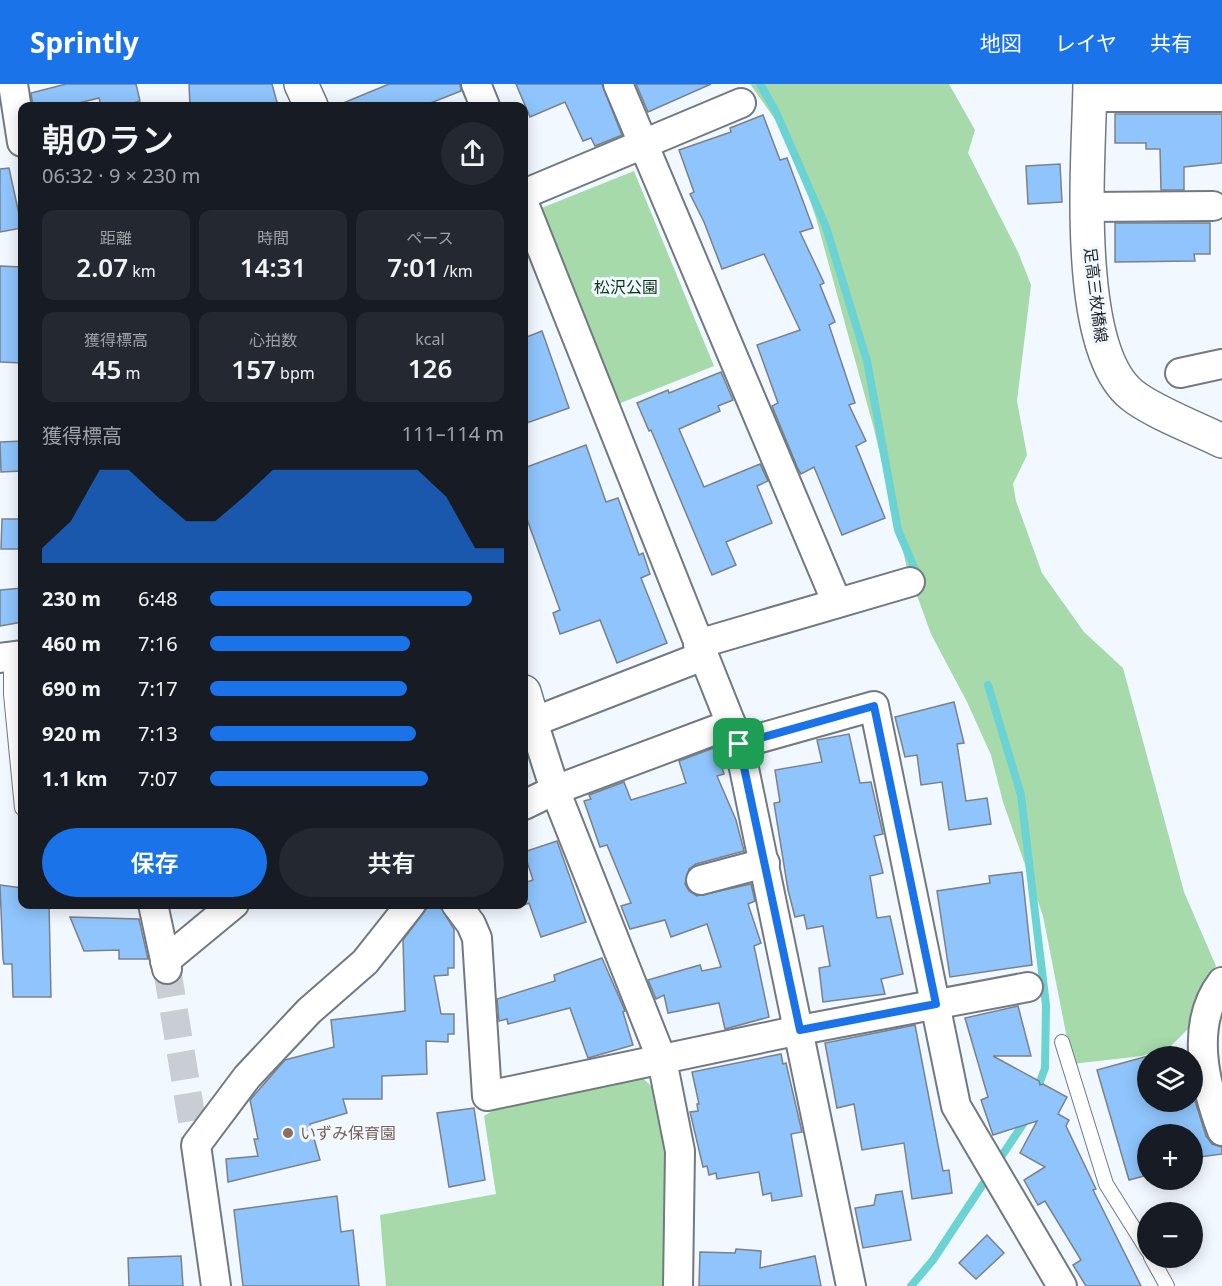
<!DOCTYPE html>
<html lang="ja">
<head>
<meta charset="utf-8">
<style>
	body { margin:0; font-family:"Noto Sans","Noto Sans JP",sans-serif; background:#242831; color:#f1f3f6; height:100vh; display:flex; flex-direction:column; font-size:22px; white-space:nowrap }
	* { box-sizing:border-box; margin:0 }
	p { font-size:20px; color:#9ea1a6 }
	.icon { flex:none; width:33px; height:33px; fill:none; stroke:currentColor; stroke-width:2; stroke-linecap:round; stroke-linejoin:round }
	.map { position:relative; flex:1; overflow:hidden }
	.details { position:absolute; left:18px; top:18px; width:510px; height:807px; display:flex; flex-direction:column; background:#171b24; border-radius:12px; box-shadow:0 3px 15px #0003 }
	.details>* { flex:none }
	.controls { position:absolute; left:1137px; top:962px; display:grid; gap:12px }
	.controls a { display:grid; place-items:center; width:66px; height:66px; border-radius:50%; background:#171b24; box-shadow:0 3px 15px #0003; font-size:30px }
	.pin { position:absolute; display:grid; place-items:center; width:51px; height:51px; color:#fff; margin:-26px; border-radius:12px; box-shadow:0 3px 9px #0006 }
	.round { display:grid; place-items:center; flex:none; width:63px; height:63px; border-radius:32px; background:#242831 }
	.summary { display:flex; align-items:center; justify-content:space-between; height:102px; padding:0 24px }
	h1 { font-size:33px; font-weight:600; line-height:45px }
	.metrics { display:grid; grid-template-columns:repeat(3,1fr); gap:9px; height:102px; padding:6px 24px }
	.metrics div { display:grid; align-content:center; border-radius:12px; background:#242831; text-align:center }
	.metrics b { font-size:26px; font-weight:600 }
	.metrics small { font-size:16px; font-weight:400 }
	.metrics p { font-size:16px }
	.chart { height:168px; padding:12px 24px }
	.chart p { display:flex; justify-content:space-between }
	.chart svg { width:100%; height:108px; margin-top:6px; fill:#1a73e8; opacity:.7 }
	.primary-button { display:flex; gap:12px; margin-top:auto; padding:12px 24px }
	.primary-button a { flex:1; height:69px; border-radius:36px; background:#1a73e8; color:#fff; font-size:24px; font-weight:600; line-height:69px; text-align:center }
	.primary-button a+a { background:#242831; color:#f1f3f6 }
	ul { padding:0 24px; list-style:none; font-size:20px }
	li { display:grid; grid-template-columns:96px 72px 1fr; align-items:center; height:45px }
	li i { height:15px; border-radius:8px; background:#1a73e8 }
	header { display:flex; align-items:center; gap:36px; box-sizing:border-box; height:84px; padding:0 30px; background:#1a73e8; color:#fff }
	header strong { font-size:28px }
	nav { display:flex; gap:33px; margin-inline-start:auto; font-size:21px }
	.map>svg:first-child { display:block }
</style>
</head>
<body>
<header>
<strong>Sprintly</strong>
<nav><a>地図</a><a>レイヤ</a><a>共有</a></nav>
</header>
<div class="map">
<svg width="1222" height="1202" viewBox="0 0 1222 1202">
	<rect width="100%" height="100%" fill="#f2f8ff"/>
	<!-- green -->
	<g fill="#a6daaa">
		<polygon points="750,0 949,0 975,46 968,69 1018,168 1031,201 1017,317 1027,371 1013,400 1016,417 1042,489 1084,548 1123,584 1184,808 1216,882 1198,910 1192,941 1170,963 1142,972 1072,980 1043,832 1003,718 991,671 967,618 931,550 907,484 874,345 816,134 789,55"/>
		<polygon points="634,87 714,282 618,320 539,125"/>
		<polygon points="643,994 658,1009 671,1069 668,1202 386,1202 380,1131 496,1110 484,1032 503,1021"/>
	</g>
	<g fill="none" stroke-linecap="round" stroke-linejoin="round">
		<!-- stream -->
		<g stroke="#6bd3d3" stroke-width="8">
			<polyline points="760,0 776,28 826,143 867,277 898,446 918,492"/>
			<polyline points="988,601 1021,711 1046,921 1045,984 1036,1009"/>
			<polyline points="997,1079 1027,1034"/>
			<polyline points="911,1202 933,1176 989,1091"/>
		</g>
	</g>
	<!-- building -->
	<g fill="#8fc5fc" stroke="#7b8189" stroke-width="1.5">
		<polygon points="66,0 136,0 140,17 136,18 136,22 101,22 99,14 67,22 33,22 31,9"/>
		<polygon points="189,0 272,0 278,22 190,22"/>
		<polygon points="389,0 460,0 461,7 423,22 336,22"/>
		<polygon points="516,0 602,0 622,51 595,62 591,54 583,57 565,18 530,33"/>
		<polygon points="636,0 711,0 648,28"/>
		<polygon points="1115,30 1222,30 1222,79 1184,83 1184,106 1161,106 1160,65 1146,65 1146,59 1115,59"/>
		<polygon points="763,31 780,76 787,74 813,144 800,148 824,199 820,201 835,238 829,241 855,319 849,321 866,357 856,362 885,434 842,451 814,383 801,390 798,385 772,322 778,319 757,261 800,246 764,170 722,185 704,138 690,110 694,108 679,66 731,48 730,44"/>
		<polygon points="1060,80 1062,118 1028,120 1026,82"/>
		<polygon points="9,84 22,144 0,148 0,85"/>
		<polygon points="1115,139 1210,139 1210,170 1194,170 1195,177 1115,178"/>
		<polygon points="0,182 22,183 22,279 0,278"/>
		<polygon points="542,247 569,324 524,340 524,254"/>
		<polygon points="721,288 733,316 718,322 720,327 679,345 704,403 760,380 768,397 757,402 772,439 726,458 736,481 712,491 651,346 649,347 637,319 668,306 669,309"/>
		<polygon points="22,357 22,387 1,388 0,358"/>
		<polygon points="586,361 606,418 618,414 639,471 643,469 650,490 641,494 667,559 617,579 600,536 560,550 553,529 560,526 524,427 524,384"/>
		<polygon points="2,435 22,435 22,465 1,465"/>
		<polygon points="22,504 22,538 0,542 0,506"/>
		<polygon points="954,618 964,659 957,660 966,717 987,714 991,740 949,746 942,698 921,701 917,671 905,673 895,633"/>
		<polygon points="849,650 860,699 871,698 883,750 874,752 883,789 870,792 877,834 890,832 903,890 881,895 885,910 823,918 819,884 830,882 823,842 807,845 804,831 795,833 788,806 774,719 780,718 775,686 822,678 817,656"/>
		<polygon points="716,663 724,690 717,692 736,736 744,767 696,780 689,785 685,800 689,807 697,812 751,800 755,817 748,820 761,859 754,862 769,933 725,945 719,919 668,929 664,911 656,915 648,896 700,881 702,887 721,883 707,840 671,853 665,836 630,845 621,822 631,819 607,761 600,763 584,717 591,715 589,711 624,698 631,716 686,699 679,677"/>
		<polygon points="557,757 586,838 541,853 529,819 524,821 524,799 533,796 524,768"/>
		<polygon points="1022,788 1032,881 950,893 937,807 990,799 989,792"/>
		<polygon points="0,801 22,804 22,820 49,820 51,913 13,913 12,880 4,880 3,875"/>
		<polygon points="430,820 440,822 454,845 454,884 448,884 448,891 434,892 441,930 454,930 454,950 448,950 448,958 426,957 427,990 382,992 382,1015 343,1015 347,1029 310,1040 320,1076 228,1098 226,1075 258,1072 254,1055 258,1055 250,1016 285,976 334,963 331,936 405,927 403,856"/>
		<polygon points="70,833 139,835 148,875 119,875 119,866 84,867"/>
		<polygon points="602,874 625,927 623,928 633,961 588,974 570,924 508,940 507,935 499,937 497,915 555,897 554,891"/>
		<polygon points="1018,922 1031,972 993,972 1039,997 1040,1001 1043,1000 1067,1013 1058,1030 1069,1036 1066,1042 1096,1105 1093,1106 1141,1202 1086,1202 1073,1181 1081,1176 1045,1117 1038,1121 1024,1096 1045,1083 1020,1069 1037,1037 993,1051 981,1016 988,1013 965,934"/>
		<polygon points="915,941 943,1087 949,1086 952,1109 912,1115 904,1059 862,1066 854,1020 837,1024 825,959"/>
		<polygon points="781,970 783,980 786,979 802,1048 791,1050 802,1112 772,1117 771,1109 763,1111 759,1088 717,1095 716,1089 709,1091 707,1082 703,1083 690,1028 698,1027 697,1020 699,1020 692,988"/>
		<polygon points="1148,972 1148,1017 1192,1017 1192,1007 1206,1052 1212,1060 1222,1063 1222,1070 1192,1074 1192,1050 1148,1050 1148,1091 1129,1096 1097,986"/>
		<polygon points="474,1024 485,1096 449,1103 437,1029"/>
		<polygon points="902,1107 911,1156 863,1164 855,1124 874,1121 876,1111"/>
		<polygon points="337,1112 341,1148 353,1146 359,1202 243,1202 234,1126"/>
		<polygon points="987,1151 1004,1169 976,1195 959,1179"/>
		<polygon points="736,1165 761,1167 760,1184 815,1172 821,1202 699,1202 700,1168 735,1169"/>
		<polygon points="181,1172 183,1202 129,1202 128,1174"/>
	</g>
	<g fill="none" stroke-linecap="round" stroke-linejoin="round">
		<!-- street-tunnel -->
		<polyline stroke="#c8ced4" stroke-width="28" stroke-dasharray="28 14" stroke-linecap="butt" points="167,885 196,1061"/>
		<defs>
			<g id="lane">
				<polyline points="11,573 11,610 22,724"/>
				<polyline points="1062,958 1106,1100 1148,1167"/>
				<polyline points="1151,1173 1167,1202"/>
			</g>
			<g id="street">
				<polyline points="13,0 22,58"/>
				<polyline points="476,0 485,22"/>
				<polyline points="618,0 837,519"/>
				<polyline points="1090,13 1222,13"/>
				<polyline points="524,110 741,19"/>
				<polyline points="524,120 739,660 851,1202"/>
				<polyline points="1088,123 1213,122"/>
				<polyline points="1180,289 1222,280"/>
				<polyline points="698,560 910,498"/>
				<polyline points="0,574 22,571"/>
				<polyline points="524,627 529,625 555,706 662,976 680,1067 678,1202"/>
				<polyline points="533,638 703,572"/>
				<polyline points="739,660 874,622 956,1022 1062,1202"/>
				<polyline points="524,721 555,706 731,640"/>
				<polyline points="701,796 765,779"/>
				<polyline points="153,820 167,885"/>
				<polyline points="456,820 471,840 477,854 487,1012 800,946 1028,903"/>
				<polyline points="165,877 234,820"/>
				<path d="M1222,898C1189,941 1205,1001 1222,1047"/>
				<polyline points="216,1202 196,1061 247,993 309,927 365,878 411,820"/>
			</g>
			<g id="secondary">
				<polyline points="301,0 311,22"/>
				<path d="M1090,0C1089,72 1072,263 1132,311C1153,328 1196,344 1222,357"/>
				<polyline points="524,608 529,625"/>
			</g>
		</defs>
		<!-- lane casing -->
		<use href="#lane" stroke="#727980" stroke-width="16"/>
		<!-- street casing -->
		<use href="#street" stroke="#727980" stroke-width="32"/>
		<!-- secondary casing -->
		<use href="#secondary" stroke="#727980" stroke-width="36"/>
		<!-- lane -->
		<use href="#lane" stroke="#fff" stroke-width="14"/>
		<!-- street -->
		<use href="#street" stroke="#fff" stroke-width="28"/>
		<!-- secondary -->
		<use href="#secondary" stroke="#fff" stroke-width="33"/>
	</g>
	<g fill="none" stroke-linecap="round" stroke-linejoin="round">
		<defs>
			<polygon id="route" points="874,622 936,920 800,946 739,660"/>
		</defs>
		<!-- route casing -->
		<use href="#route" stroke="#fff" stroke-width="12"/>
		<!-- route -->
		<use href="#route" stroke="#1a73e8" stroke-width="8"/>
	</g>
	<!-- markers -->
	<circle fill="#8d6e63" stroke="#f2f8ff" stroke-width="2" cx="288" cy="1049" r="6"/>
	<g text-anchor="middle" stroke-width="6" stroke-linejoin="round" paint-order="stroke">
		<!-- park labels -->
		<g font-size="16" fill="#083310" stroke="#f2f8ff">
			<text x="626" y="209">松沢公園</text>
		</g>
		<!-- street labels -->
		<g font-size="16" fill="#212427" stroke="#f2f8ff">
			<text transform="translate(1096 211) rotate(83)" y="6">足高三枚橋線</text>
		</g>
		<!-- education labels -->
		<g font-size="16" fill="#785e54" stroke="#f2f8ff" text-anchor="start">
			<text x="300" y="1055">いずみ保育園</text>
		</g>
	</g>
</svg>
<div class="controls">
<a><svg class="icon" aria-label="layers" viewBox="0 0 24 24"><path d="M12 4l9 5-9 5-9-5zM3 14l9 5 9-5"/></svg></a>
<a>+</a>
<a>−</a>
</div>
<div class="pin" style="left:739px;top:660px;background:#1e9e55"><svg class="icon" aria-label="arrive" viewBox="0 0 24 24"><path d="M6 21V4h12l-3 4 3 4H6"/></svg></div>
<section class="details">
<div class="summary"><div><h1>朝のラン</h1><p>06:32 · 9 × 230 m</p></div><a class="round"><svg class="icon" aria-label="share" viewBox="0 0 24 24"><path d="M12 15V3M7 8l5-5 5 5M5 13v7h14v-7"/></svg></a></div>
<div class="metrics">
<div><p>距離</p><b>2.07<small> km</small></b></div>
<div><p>時間</p><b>14:31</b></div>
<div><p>ペース</p><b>7:01<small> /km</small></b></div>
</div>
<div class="metrics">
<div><p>獲得標高</p><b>45<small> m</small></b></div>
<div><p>心拍数</p><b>157<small> bpm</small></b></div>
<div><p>kcal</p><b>126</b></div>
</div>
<div class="chart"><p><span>獲得標高</span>111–114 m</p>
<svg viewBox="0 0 160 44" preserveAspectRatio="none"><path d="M0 44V38L10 27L20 6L30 6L40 17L50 27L60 27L70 17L80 6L90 6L100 6L110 6L120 6L130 6L140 17L150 38L160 38V44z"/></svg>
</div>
<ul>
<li><b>230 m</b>6:48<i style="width:89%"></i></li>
<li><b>460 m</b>7:16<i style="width:68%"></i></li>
<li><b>690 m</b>7:17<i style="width:67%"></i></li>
<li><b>920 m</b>7:13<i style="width:70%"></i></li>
<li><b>1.1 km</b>7:07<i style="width:74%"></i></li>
</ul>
<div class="primary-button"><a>保存</a><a>共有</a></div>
</section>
</div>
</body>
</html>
